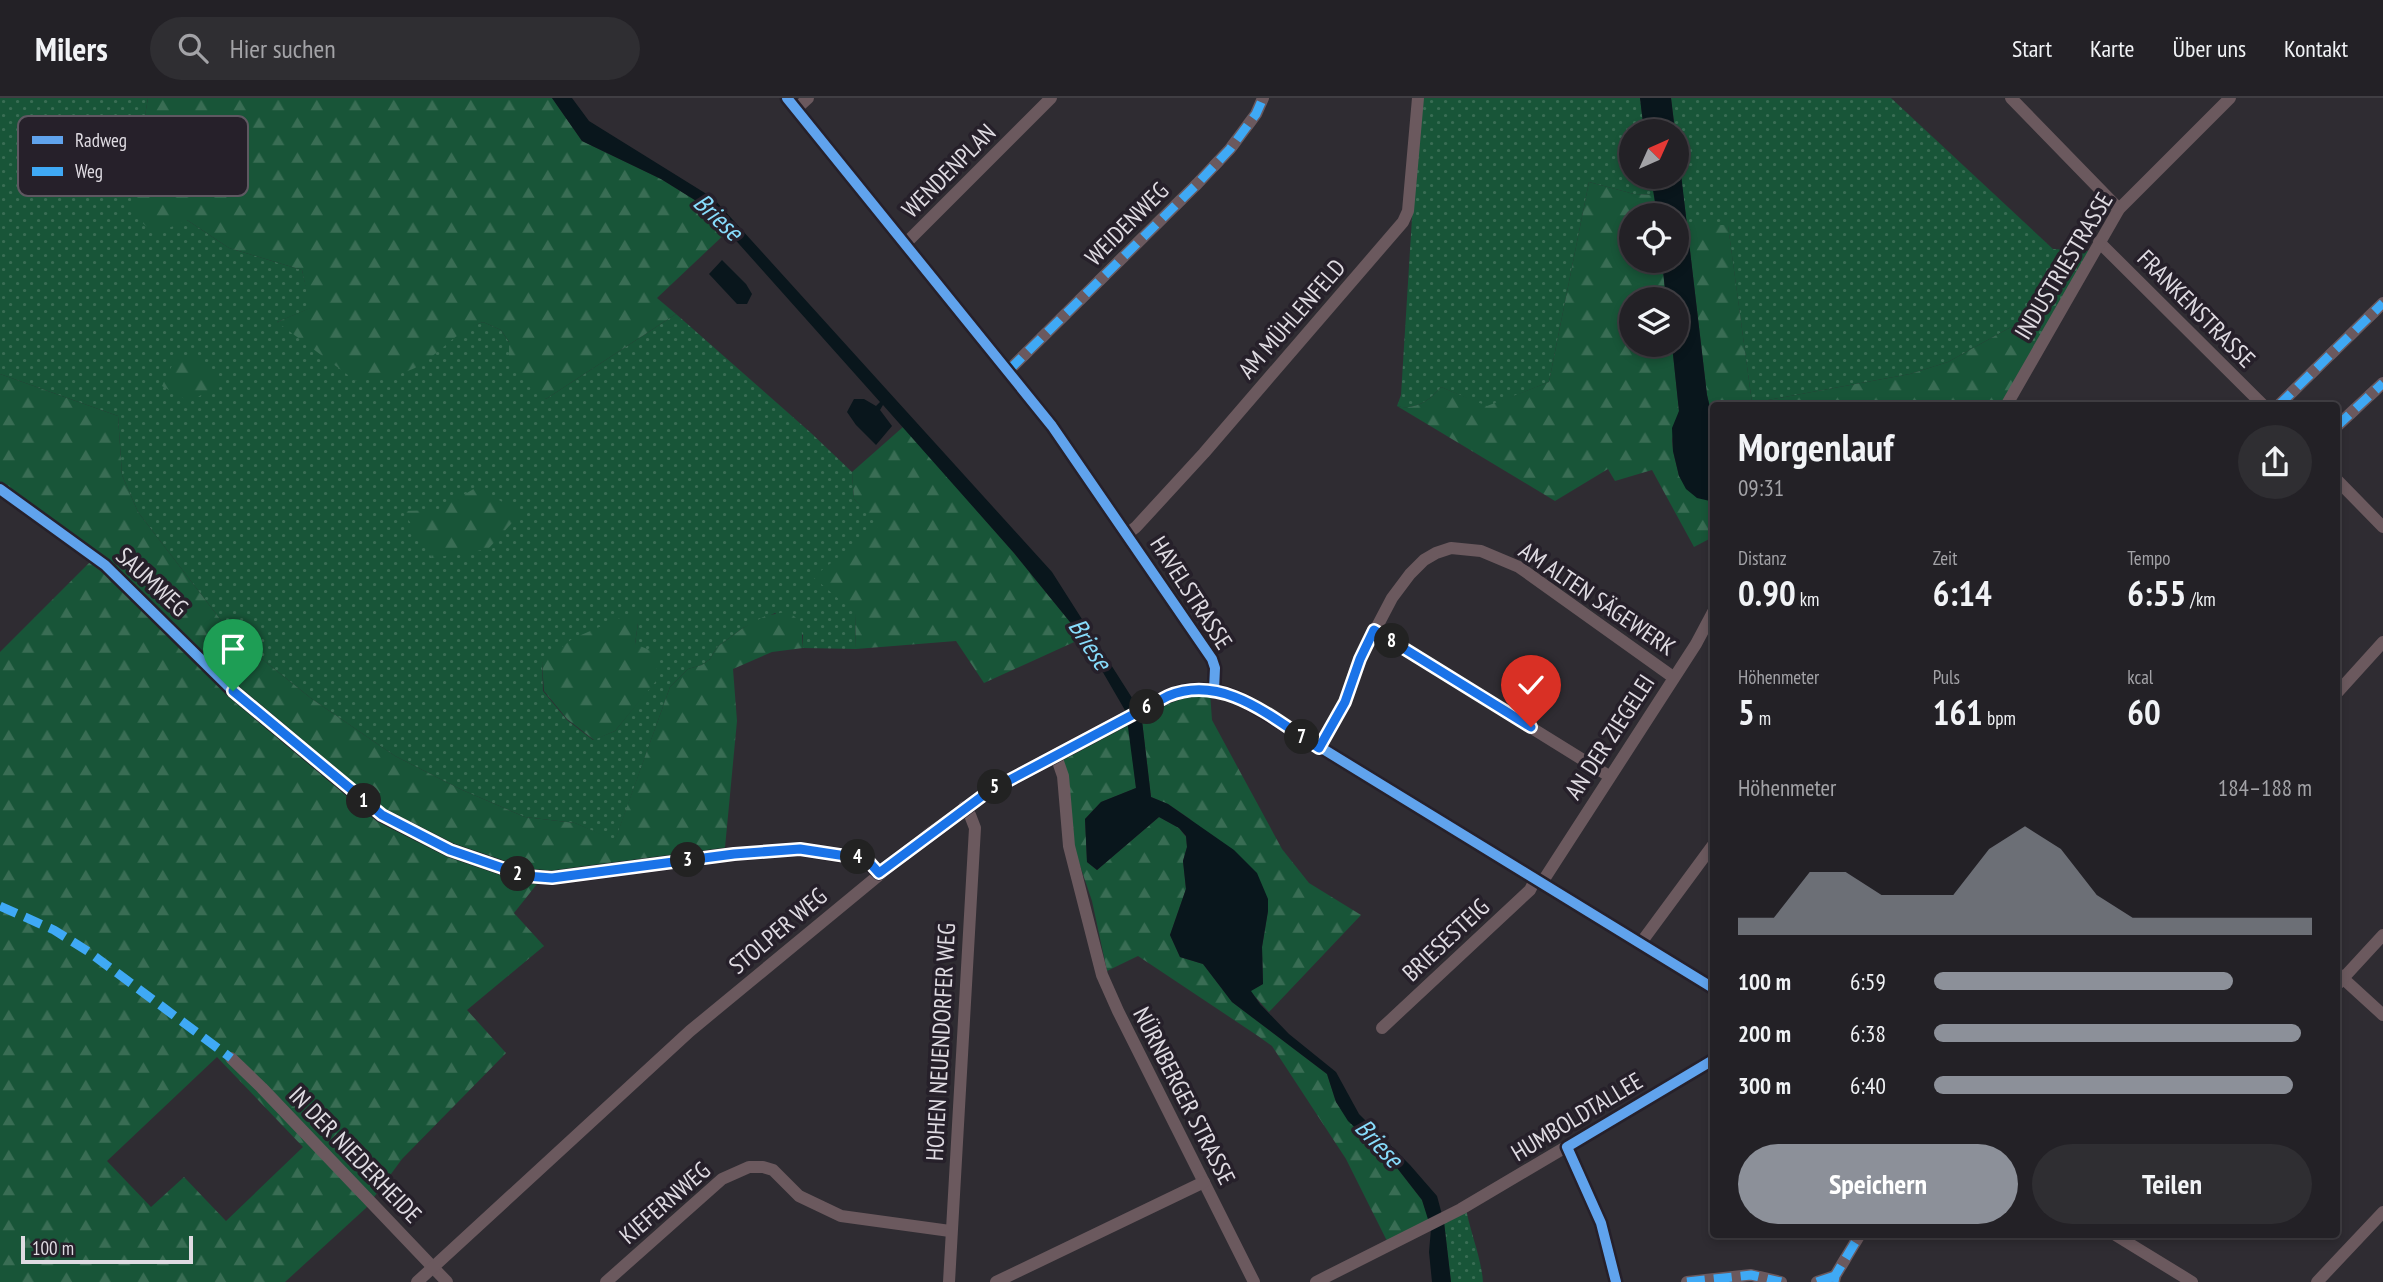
<!DOCTYPE html>
<html lang="de">
<head>
<meta charset="utf-8">
<style>
	body { margin:0; font-family:"PT Sans Narrow",sans-serif; background:#2f2e32; color:#f1f3f6; height:100vh; display:flex; flex-direction:column; font-size:26px; white-space:nowrap }
	* { box-sizing:border-box; margin:0 }
	p { font-size:23px; color:#a3a3a7 }
	.icon { flex:none; width:38px; height:38px; fill:none; stroke:currentColor; stroke-width:2; stroke-linecap:round; stroke-linejoin:round }
	.map { position:relative; flex:1; overflow:hidden }
	.details { position:absolute; left:1710px; top:304px; width:630px; height:836px; display:flex; flex-direction:column; background:#232126; border-radius:7px; box-shadow:0 4px 10px #0003,0 0 0 2px #403e43 }
	.details>* { flex:none }
	.needle { width:46px; rotate:45deg }
	.tools { position:absolute; left:1619px; top:21px; display:grid; gap:14px }
	.tools a { display:grid; place-items:center; width:70px; height:70px; border-radius:50%; background:#232126; box-shadow:0 4px 10px #0003,0 0 0 2px #403e43; font-size:35px }
	.scale { position:absolute; left:21px; bottom:18px; width:172px; box-sizing:border-box; padding-left:7px; border:4px solid #dfdbe2; border-top:0; font-size:19px; line-height:24px; white-space:nowrap; color:#dfdbe2; -webkit-text-stroke:5px #26202a; paint-order:stroke }
	.pin { position:absolute; display:grid; place-items:center; width:60px; height:60px; color:#fff; margin:-72px -30px; border-radius:50% 50% 50% 0; rotate:-45deg; box-shadow:0 0 7px #0007 }
	.pin .icon { rotate:45deg }
	.km { position:absolute; width:35px; height:35px; margin:-18px; border-radius:50%; background:#222; color:#fff; font-size:19px; line-height:35px; text-align:center }
	.round { display:grid; place-items:center; flex:none; width:74px; height:74px; border-radius:37px; background:#2f2e32 }
	.head { display:flex; align-items:center; justify-content:space-between; height:119px; padding:0 28px }
	h1 { font-size:38px; font-weight:700; line-height:52px }
	.stats { display:grid; grid-template-columns:repeat(3,1fr); gap:10px; height:119px; padding:7px 28px }
	.stats div { display:grid; align-content:center }
	.stats b { font-size:35px; font-weight:700 }
	.stats small { font-size:19px; font-weight:400 }
	.stats p { font-size:19px }
	.chart { height:196px; padding:14px 28px }
	.chart p { display:flex; justify-content:space-between }
	.chart svg { width:100%; height:126px; margin-top:7px; fill:#8c9099; opacity:.7 }
	.cta { display:flex; gap:14px; margin-top:auto; padding:14px 28px }
	.cta a { flex:1; height:80px; border-radius:42px; background:#8c9099; color:#fff; font-size:28px; font-weight:700; line-height:80px; text-align:center }
	.cta a+a { background:#2f2e32; color:#f1f3f6 }
	ul { padding:0 28px; list-style:none; font-size:23px }
	li { display:grid; grid-template-columns:112px 84px 1fr; align-items:center; height:52px }
	li i { height:18px; border-radius:9px; background:#8c9099 }
	header { display:flex; align-items:center; gap:42px; box-sizing:border-box; height:98px; padding:0 35px; background:#232126; border-bottom:2px solid #403e43 }
	header strong { font-size:33px }
	nav { display:flex; gap:38px; margin-inline-start:auto; font-size:24px }
	.search { width:490px; height:63px; background:#2f2e32; display:flex; align-items:center; gap:18px; box-sizing:border-box; padding:0 24px; border-radius:38px; color:#a3a3a7; font-size:26px }
	.map>svg:first-child { display:block }
</style>
</head>
<body>
<header>
<strong>Milers</strong>
<div class="search"><svg class="icon" aria-label="search" viewBox="0 0 24 24"><circle cx="10" cy="10" r="6"/><path d="M15 15l6 6"/></svg>Hier suchen</div>
<nav><a>Start</a><a>Karte</a><a>Über uns</a><a>Kontakt</a></nav>
</header>
<div class="map">
<svg width="2383" height="1184" viewBox="0 0 2383 1184">
	<defs>
		<pattern id="green-dots" width="8" height="8" patternUnits="userSpaceOnUse" patternTransform="scale(1.75)"><rect width="8" height="8" fill="#185538"/><path d="M2 2h.1M6 6h.1" fill="none" stroke="#396d54" stroke-width="1.8" stroke-linecap="round"/></pattern>
		<pattern id="forest-firs" width="22" height="20" patternUnits="userSpaceOnUse" patternTransform="scale(1.75)"><rect width="22" height="20" fill="#185538"/><path d="M5 1l3.5 6h-7zM16 11l3.5 6h-7z" fill="#396d54"/></pattern>
	</defs>
	<rect width="100%" height="100%" fill="#2f2c32"/>
	<!-- green -->
	<g fill="url(#green-dots)" fill-rule="evenodd">
		<path d="M0,0H148L131,100L187,122L229,150L302,172L311,210L277,224L416,269L465,230L483,224L501,232L546,301L676,216L811,335L852,374L854,401L881,426L855,515L856,551L803,550V537L775,515L743,530L717,549L710,561L702,567L688,571L670,589L615,743L575,725L525,719L460,691L395,658L312,601L233,538L138,414L122,377L118,318L0,276ZM638,525L635,546L655,583L615,633L593,642L567,622L543,593L542,565Z"/>
		<path d="M1423,0H1640L1644,33H1631V79H1651L1654,97L1634,96L1589,84L1549,284L1487,309L1441,289C1430,302 1415,313 1397,308L1401,297L1412,120Z"/>
		<polygon points="1671,0 1891,0 2053,151 2092,153 2037,248 2011,229 1948,264 1910,276 1752,305 1728,128 1687,127"/>
		<path d="M1465,1105C1469,1132 1481,1157 1483,1184H1451L1444,1124Z"/>
	</g>
	<!-- forest -->
	<g fill="url(#forest-firs)" fill-rule="evenodd">
		<path d="M148,0H552L582,43L661,81L706,109L728,133L657,200L676,216L546,301L518,274L509,261V244L501,232L483,224C454,234 440,256 415,270C396,279 376,281 356,283L277,224L310,210L302,172L229,150L187,122L162,133L147,129L136,119L131,100Z"/>
		<path d="M1589,84L1634,96L1654,97L1657,117H1631V163H1662L1666,201H1631V247H1672L1679,313L1672,342L1673,353L1679,378L1710,403L1713,401V439L1694,449L1652,372L1615,383L1608,371L1555,403L1397,308C1415,313 1430,302 1441,289L1487,308L1549,284Z"/>
		<polygon points="1687,127 1728,127 1752,305 1910,276 1948,264 2011,229 2037,248 2002,308 1713,308 1713,322 1707,297"/>
		<polygon points="178,255 204,263 220,285 190,304 162,288"/>
		<path d="M0,276L118,318L122,377L138,414L233,538L312,601L395,658L460,691L525,719L575,725L615,742L670,589L688,571L702,567L710,561L717,549L743,530L765,518L785,514L794,518L801,525L803,550L772,554L733,571L737,623L724,760L537,786L514,815L544,848L467,912L506,955L402,1061L366,1110L285,1184H0V554L95,459L0,391ZM217,959L303,1049L226,1123L184,1079L151,1109L107,1063Z"/>
		<polygon points="903,329 1014,455 1083,540 984,585 956,543 856,551 855,515 813,479 880,427 854,401 852,374"/>
		<polygon points="477,389 521,415 488,451 432,460 403,413 438,412"/>
		<polygon points="636,513 638,525 635,546 657,555 656,583 615,633 594,642 567,621 544,593 542,565 572,541"/>
		<polygon points="1210,594 1212,622 1282,751 1309,785 1361,817 1269,914 1250,893 1263,886 1262,849 1268,813 1190,721 1168,706 1151,699 1141,614 1168,601"/>
		<polygon points="1128,621 1136,690 1101,704 1085,721 1087,764 1097,772 1159,719 1179,730 1186,739 1187,749 1183,763 1186,791 1170,837 1180,859 1203,866 1232,904 1327,976 1336,1004 1372,1046 1380,1048 1422,1102 1430,1125 1389,1147 1346,1061 1272,948 1258,938 1138,858 1107,873 1092,803 1069,735 1058,659"/>
	</g>
	<!-- water -->
	<g fill="#09161c">
		<polygon points="552,0 572,0 589,23 713,100 1052,474 1141,614 1151,699 1168,706 1234,752 1257,775 1268,801 1268,813 1262,849 1263,886 1251,893 1260,906 1289,936 1336,974 1359,1016 1410,1067 1437,1098 1444,1124 1451,1184 1432,1184 1429,1154 1431,1131 1422,1102 1380,1048 1372,1046 1348,1023 1336,1004 1327,976 1232,904 1203,866 1180,859 1170,837 1186,791 1183,763 1187,749 1186,738 1179,730 1159,719 1097,772 1087,764 1085,721 1101,704 1136,690 1126,614 1083,540 1014,455 883,307 880,312 892,328 876,347 856,327 847,314 854,301 864,301 876,308 880,304 706,109 661,81 582,43"/>
		<polygon points="1640,0 1671,0 1675,33 1644,33"/>
		<polygon points="1677,42 1707,297 1713,322 1713,401 1710,403 1697,400 1686,391 1679,378 1673,353 1672,330 1679,313 1672,247 1676,247 1676,201 1666,201 1662,163 1676,163 1676,117 1657,117 1651,79 1676,79"/>
		<polygon points="722,162 746,186 752,196 747,206 737,206 709,176"/>
	</g>
	<g fill="none" stroke-linecap="round" stroke-linejoin="round">
		<!-- minor -->
		<g stroke="#6b595e" stroke-width="12">
			<polyline points="787,0 1052,328 1212,561 1215,570 1214,592"/>
			<polyline points="2011,0 2119,111"/>
			<polyline points="796,11 808,0"/>
			<polyline points="2099,144 2264,308"/>
			<polyline points="905,146 1051,0"/>
			<polyline points="1009,272 1197,86 1230,51 1256,16 1263,0"/>
			<polyline points="2006,308 2119,111 2230,0"/>
			<polyline points="2278,308 2383,205"/>
			<polyline points="2336,329 2383,285"/>
			<polyline points="2336,381 2383,429"/>
			<polyline points="0,391 105,467 233,593 381,717 450,752 526,778 552,780 734,756 800,751 864,761 879,775"/>
			<polyline points="1127,436 1136,429 1204,355 1403,124 1408,113 1418,0"/>
			<polyline points="1374,532 1609,678"/>
			<polyline points="2336,596 2383,544"/>
			<polyline points="1319,650 1345,604 1360,561 1392,500 1410,476 1424,462 1436,455 1451,450 1481,453 1519,469 1673,579"/>
			<polyline points="1056,658 1063,678 1069,748 1102,877 1118,913 1254,1184"/>
			<polyline points="1541,786 1696,546 1713,514"/>
			<polyline points="1640,846 1713,747"/>
			<polyline points="2336,874 2383,917"/>
			<polyline points="2336,888 2383,837"/>
			<polyline points="1382,930 1530,792 1535,782"/>
			<polyline points="231,960 262,990 447,1184"/>
			<polyline points="1567,1049 1601,1125 1616,1184"/>
			<polyline points="2117,1138 2192,1184"/>
			<polyline points="417,1184 690,933 930,735 989,693 1180,593 1205,591 1234,598 1713,890"/>
			<polyline points="606,1184 722,1081 749,1069 763,1069 773,1072 799,1098 841,1118 950,1133"/>
			<polyline points="949,1184 975,730 970,717 964,709"/>
			<polyline points="996,1184 1204,1084"/>
			<polyline points="1316,1184 1461,1111 1713,962"/>
			<polyline points="1687,1184 1751,1177 1781,1184"/>
			<polyline points="1817,1184 1835,1178"/>
			<polyline points="1834,1184 1835,1178 1859,1138"/>
			<polyline points="2317,1184 2383,1114"/>
		</g>
		<!-- quiet -->
		<g stroke="#3fa9f5" stroke-width="9" stroke-dasharray="18 9" stroke-linecap="butt">
			<polyline points="1009,272 1197,86 1230,51 1256,16 1263,0"/>
			<polyline points="2278,308 2383,205"/>
			<polyline points="2336,329 2383,285"/>
			<polyline points="0,808 54,832 89,854 231,960"/>
			<polyline points="1687,1184 1751,1177 1781,1184"/>
			<polyline points="1817,1184 1835,1178"/>
			<polyline points="1834,1184 1835,1178 1859,1138"/>
		</g>
		<defs>
			<g id="cycleway">
				<polyline points="787,0 1052,328 1212,561 1215,570 1214,592"/>
				<path d="M0,391L105,467L233,593L381,717L450,752L526,778L552,780L734,756L800,751L864,761L879,775L989,693L1168,598C1196,586 1221,591 1248,605L1713,890"/>
				<polyline points="1616,1184 1601,1125 1567,1049 1713,962"/>
			</g>
		</defs>
		<!-- cycleway casing -->
		<use href="#cycleway" stroke="#26202a" stroke-width="15"/>
		<!-- cycleway -->
		<use href="#cycleway" stroke="#60a3ed" stroke-width="10"/>
	</g>
	<g fill="none" stroke-linecap="round" stroke-linejoin="round">
		<defs>
			<path id="route" d="M233,593L382,717L450,752L526,778L552,780L734,756L800,751L859,760L869,764L879,775L989,693L1168,598C1224,575 1273,621 1319,650L1345,604L1360,561L1374,532L1531,629"/>
		</defs>
		<!-- route casing -->
		<use href="#route" stroke="#fff" stroke-width="14"/>
		<!-- route -->
		<use href="#route" stroke="#1a73e8" stroke-width="9"/>
	</g>
	<g text-anchor="middle" stroke-width="7" stroke-linejoin="round" paint-order="stroke">
		<!-- street labels -->
		<g font-size="24" fill="#dfdbe2" stroke="#26202a">
			<text transform="translate(949 73) rotate(-45)" y="8">WENDENPLAN</text>
			<text transform="translate(1127 126) rotate(-45)" y="8">WEIDENWEG</text>
			<text transform="translate(2064 168) rotate(-59)" y="8">INDUSTRIESTRASSE</text>
			<text transform="translate(2196 211) rotate(45)" y="8">FRANKENSTRASSE</text>
			<text transform="translate(1292 221) rotate(-49)" y="8">AM MÜHLENFELD</text>
			<text transform="translate(152 484) rotate(43)" y="8">SAUMWEG</text>
			<text transform="translate(1191 495) rotate(57)" y="8">HAVELSTRASSE</text>
			<text transform="translate(1597 501) rotate(34)" y="8">AM ALTEN SÄGEWERK</text>
			<text transform="translate(1610 639) rotate(-57)" y="8">AN DER ZIEGELEI</text>
			<text transform="translate(778 833) rotate(-40)" y="8">STOLPER WEG</text>
			<text transform="translate(1446 842) rotate(-43)" y="8">BRIESESTEIG</text>
			<text transform="translate(941 944) rotate(-87)" y="8">HOHEN NEUENDORFER WEG</text>
			<text transform="translate(1184 998) rotate(63)" y="8">NÜRNBERGER STRASSE</text>
			<text transform="translate(1577 1019) rotate(-31)" y="8">HUMBOLDTALLEE</text>
			<text transform="translate(355 1057) rotate(46)" y="8">IN DER NIEDERHEIDE</text>
			<text transform="translate(665 1105) rotate(-41)" y="8">KIEFERNWEG</text>
		</g>
		<!-- water labels -->
		<g font-size="26" font-style="italic" fill="#87dcfc" stroke="#26202a">
			<text transform="translate(718 119) rotate(43)" y="9">Briese</text>
			<text transform="translate(1090 546) rotate(57)" y="9">Briese</text>
			<text transform="translate(1379 1045) rotate(47)" y="9">Briese</text>
		</g>
	</g>
	<!-- legend -->
	<rect x="18" y="18" width="230" height="80" rx="10" fill="#26202a" stroke="#5e5861" stroke-width="2"/>
	<rect x="32" y="38" width="31" height="8" fill="#60a3ed"/>
	<rect x="32" y="69" width="31" height="9" fill="#3fa9f5"/>
	<g font-size="19" fill="#dfdbe2">
		<text x="75" y="49">Radweg</text>
		<text x="75" y="80">Weg</text>
	</g>
</svg>
<div class="tools">
<a><svg class="needle" viewBox="-14 -14 28 28"><path d="M0-13l5 13h-10z" fill="#e53935"/><path d="M0 13l5-13h-10z" fill="#a3a3a7"/></svg></a>
<a><svg class="icon" aria-label="locate" viewBox="0 0 24 24"><circle cx="12" cy="12" r="6"/><path d="M12 2v4M12 18v4M2 12h4M18 12h4"/></svg></a>
<a><svg class="icon" aria-label="layers" viewBox="0 0 24 24"><path d="M12 4l9 5-9 5-9-5zM3 14l9 5 9-5"/></svg></a>
</div>
<div class="scale">100 m</div>
<div class="pin" style="left:233px;top:593px;background:#1e9e55"><svg class="icon" aria-label="arrive" viewBox="0 0 24 24"><path d="M6 21V4h12l-3 4 3 4H6"/></svg></div>
<div class="pin" style="left:1531px;top:629px;background:#d93025"><svg class="icon" aria-label="check" viewBox="0 0 24 24"><path d="M5 12l5 5 9-10"/></svg></div>
<b class="km" style="left:364px;top:703px">1</b>
<b class="km" style="left:518px;top:776px">2</b>
<b class="km" style="left:688px;top:762px">3</b>
<b class="km" style="left:858px;top:759px">4</b>
<b class="km" style="left:995px;top:689px">5</b>
<b class="km" style="left:1147px;top:609px">6</b>
<b class="km" style="left:1302px;top:639px">7</b>
<b class="km" style="left:1392px;top:543px">8</b>
<section class="details">
<div class="head"><div><h1>Morgenlauf</h1><p>09:31</p></div><a class="round"><svg class="icon" aria-label="share" viewBox="0 0 24 24"><path d="M12 15V3M7 8l5-5 5 5M5 13v7h14v-7"/></svg></a></div>
<div class="stats">
<div><p>Distanz</p><b>0.90<small> km</small></b></div>
<div><p>Zeit</p><b>6:14</b></div>
<div><p>Tempo</p><b>6:55<small> /km</small></b></div>
</div>
<div class="stats">
<div><p>Höhenmeter</p><b>5<small> m</small></b></div>
<div><p>Puls</p><b>161<small> bpm</small></b></div>
<div><p>kcal</p><b>60</b></div>
</div>
<div class="chart"><p><span>Höhenmeter</span>184–188 m</p>
<svg viewBox="0 0 160 44" preserveAspectRatio="none"><path d="M0 44V38L10 38L20 22L30 22L40 30L50 30L60 30L70 14L80 6L90 14L100 30L110 38L120 38L130 38L140 38L150 38L160 38V44z"/></svg>
</div>
<ul>
<li><b>100 m</b>6:59<i style="width:79%"></i></li>
<li><b>200 m</b>6:38<i style="width:97%"></i></li>
<li><b>300 m</b>6:40<i style="width:95%"></i></li>
</ul>
<div class="cta"><a>Speichern</a><a>Teilen</a></div>
</section>
</div>
</body>
</html>
